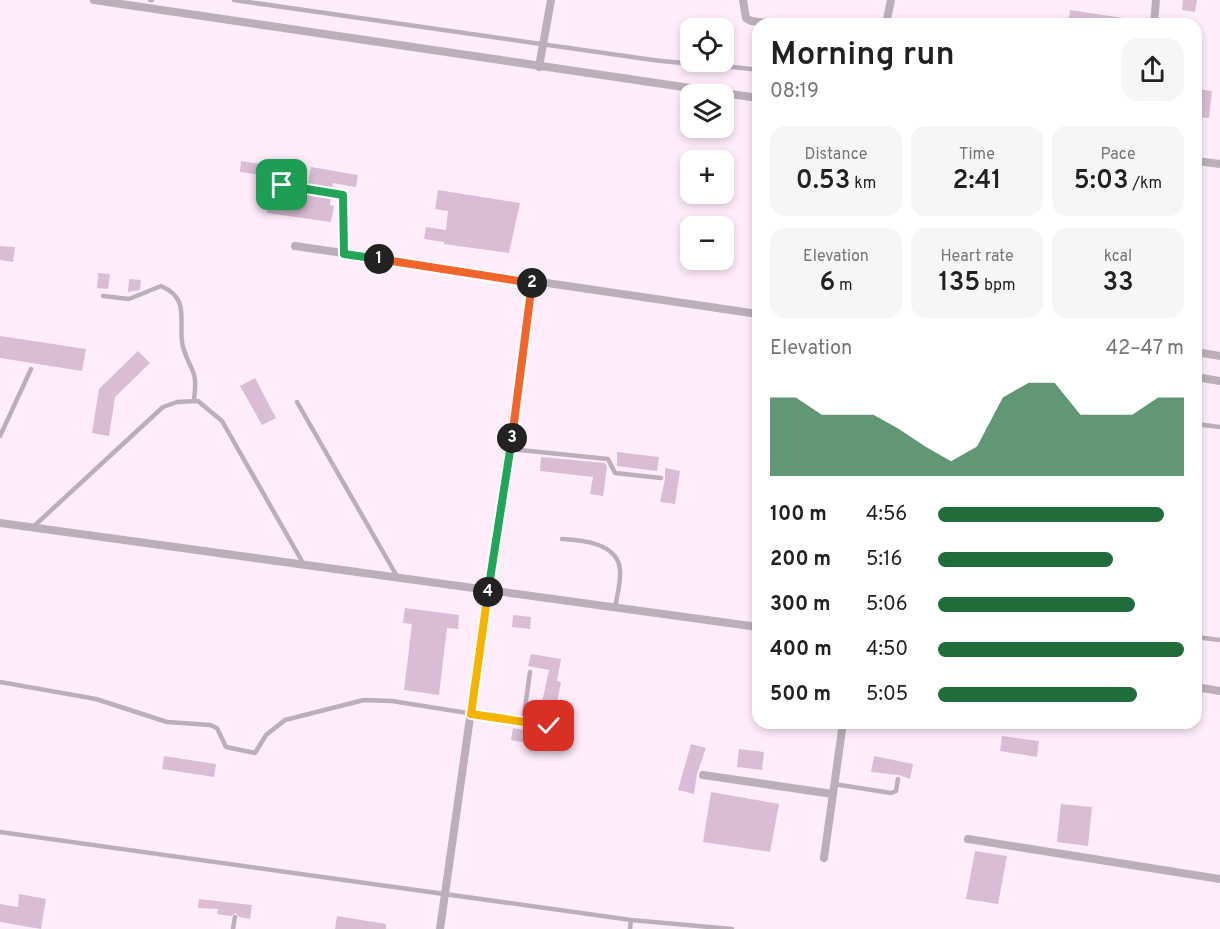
<!DOCTYPE html>
<html lang="en">
<head>
<meta charset="utf-8">
<style>
	body { margin:0; font-family:Overpass,sans-serif; background:#f6f6f6; color:#202124; height:100vh; display:flex; flex-direction:column; font-size:22px; white-space:nowrap }
	* { box-sizing:border-box; margin:0 }
	p { font-size:20px; color:#757577 }
	.icon { flex:none; width:33px; height:33px; fill:none; stroke:currentColor; stroke-width:2; stroke-linecap:round; stroke-linejoin:round }
	.map { position:relative; flex:1; overflow:hidden }
	.sheet { position:absolute; left:752px; top:18px; width:450px; height:711px; display:flex; flex-direction:column; background:#fff; border-radius:18px; box-shadow:0 3px 9px #0003 }
	.sheet>* { flex:none }
	.fabs { position:absolute; left:680px; top:18px; display:grid; gap:12px }
	.fabs a { display:grid; place-items:center; width:54px; height:54px; border-radius:12px; background:#fff; box-shadow:0 3px 9px #0003; font-size:30px }
	.pin { position:absolute; display:grid; place-items:center; width:51px; height:51px; color:#fff; margin:-26px; border-radius:12px; box-shadow:0 3px 9px #0006 }
	.km { position:absolute; width:30px; height:30px; margin:-15px; border-radius:50%; background:#222; color:#fff; font-size:16px; line-height:30px; text-align:center }
	.round { display:grid; place-items:center; flex:none; width:63px; height:63px; border-radius:18px; background:#f6f6f6 }
	.headline { display:flex; align-items:center; justify-content:space-between; height:102px; padding:0 18px }
	h1 { font-size:33px; font-weight:600; line-height:45px }
	.stats { display:grid; grid-template-columns:repeat(3,1fr); gap:9px; height:102px; padding:6px 18px }
	.stats div { display:grid; align-content:center; border-radius:15px; background:#f6f6f6; text-align:center }
	.stats b { font-size:26px; font-weight:600 }
	.stats small { font-size:16px; font-weight:400 }
	.stats p { font-size:16px }
	.chart { height:168px; padding:12px 18px }
	.chart p { display:flex; justify-content:space-between }
	.chart svg { width:100%; height:108px; margin-top:6px; fill:#216c3b; opacity:.7 }
	ul { padding:0 18px; list-style:none; font-size:20px }
	li { display:grid; grid-template-columns:96px 72px 1fr; align-items:center; height:45px }
	li i { height:15px; border-radius:8px; background:#216c3b }
	.map>svg:first-child { display:block }
</style>
</head>
<body>
<div class="map">
<svg width="1220" height="929" viewBox="0 0 1220 929">
	<rect width="100%" height="100%" fill="#ffedfc"/>
	<!-- building -->
	<g fill="#dabdd5">
		<polygon points="1183,0 1197,0 1195,12 1182,10"/>
		<polygon points="1070,10 1130,19 1130,24 1068,24"/>
		<polygon points="1196,89 1212,91 1209,118 1196,117"/>
		<polygon points="241,161 284,168 283,178 240,172"/>
		<polygon points="311,167 358,175 356,187 333,183 332,189 308,185"/>
		<polygon points="438,190 520,203 509,253 444,244 444,242 424,239 426,227 446,230 448,211 435,209"/>
		<polygon points="293,191 331,198 330,205 334,206 331,222 267,213 269,196 292,200"/>
		<polygon points="0,246 15,247 13,262 0,260"/>
		<polygon points="98,273 110,274 108,289 97,288"/>
		<polygon points="129,279 141,280 140,290 128,292"/>
		<polygon points="0,336 86,349 82,371 0,358"/>
		<polygon points="138,351 150,363 115,397 109,436 92,433 99,389"/>
		<polygon points="255,378 276,418 262,425 240,386"/>
		<polygon points="617,452 659,457 657,471 617,466"/>
		<polygon points="541,457 605,463 607,467 603,496 590,494 593,477 540,471"/>
		<polygon points="665,468 680,471 675,504 660,502 665,479"/>
		<polygon points="405,608 459,615 458,629 447,628 439,695 404,690 412,624 403,623"/>
		<polygon points="513,615 531,617 530,629 512,627"/>
		<polygon points="531,654 561,659 557,681 561,682 553,723 538,720 549,670 528,666"/>
		<polygon points="513,728 536,732 537,729 544,730 541,746 511,740"/>
		<polygon points="1002,736 1039,741 1037,757 1000,751"/>
		<polygon points="691,744 706,748 697,774 694,794 678,790"/>
		<polygon points="739,749 764,752 762,770 737,767"/>
		<polygon points="164,756 216,764 214,777 162,769"/>
		<polygon points="874,756 913,764 910,779 899,775 871,772"/>
		<polygon points="711,792 779,804 770,852 703,842"/>
		<polygon points="1061,804 1092,807 1088,846 1057,842"/>
		<polygon points="975,851 1007,856 998,904 966,899"/>
		<polygon points="19,894 46,899 41,929 0,922 0,904 18,907"/>
		<polygon points="199,899 252,905 250,919 239,917 236,913 231,916 217,914 218,909 198,908"/>
		<polygon points="337,916 386,924 386,929 335,929"/>
	</g>
	<g fill="none" stroke-linecap="round" stroke-linejoin="round">
		<!-- lane -->
		<g stroke="#bcafba" stroke-width="4.5">
			<polyline points="150,0 152,0"/>
			<path d="M234,0L653,60C688,64 722,65 758,70"/>
			<polyline points="1025,22 1033,24"/>
			<polyline points="282,185 343,195 344,253"/>
			<path d="M103,296L129,299L161,286C192,299 177,324 183,347C191,374 198,367 194,400"/>
			<polyline points="297,402 398,578"/>
			<polyline points="1196,424 1220,427"/>
			<polyline points="0,436 31,369"/>
			<polyline points="510,449 608,459 615,473 661,478"/>
			<polyline points="33,527 163,407 177,402 198,401 222,421 303,563"/>
			<path d="M562,539C582,540 618,543 620,570C621,582 617,596 615,608"/>
			<polyline points="1196,637 1220,640"/>
			<polyline points="0,682 96,699 167,722 210,725 217,728 226,747 255,753 266,735 285,720 364,700 392,701 549,726"/>
			<polyline points="523,722 530,672"/>
			<polyline points="834,784 891,793 896,791 898,779"/>
			<polyline points="0,832 631,920 732,929"/>
			<polyline points="233,929 235,917"/>
			<polyline points="630,929 631,920"/>
		</g>
		<!-- street -->
		<g stroke="#bcafba" stroke-width="8">
			<polyline points="94,0 758,98"/>
			<polyline points="743,0 746,18 751,21 777,24"/>
			<polyline points="886,24 891,0"/>
			<polyline points="1154,24 1156,0"/>
			<polyline points="539,67 551,0"/>
			<polyline points="1196,161 1220,164"/>
			<polyline points="295,246 758,314"/>
			<polyline points="1196,352 1220,356"/>
			<polyline points="1196,377 1220,381"/>
			<polyline points="0,523 758,627"/>
			<polyline points="1196,687 1220,691"/>
			<polyline points="703,775 833,794"/>
			<polyline points="968,839 1220,879"/>
			<polyline points="824,858 843,723"/>
			<polyline points="440,929 532,281"/>
		</g>
	</g>
	<g fill="none" stroke-linecap="round" stroke-linejoin="round">
		<defs>
			<polyline id="split-1" points="282,185 343,195 344,254 379,259"/>
			<polyline id="split-2" points="379,259 532,283"/>
			<polyline id="split-3" points="512,438 532,283"/>
			<polyline id="split-4" points="488,592 512,438"/>
			<polyline id="split-5" points="488,592 471,714 505,719"/>
			<polyline id="split-6" points="505,719 549,726"/>
		</defs>
		<!-- split-1 casing -->
		<use href="#split-1" stroke="#fff" stroke-width="12"/>
		<!-- split-2 casing -->
		<use href="#split-2" stroke="#fff" stroke-width="12"/>
		<!-- split-3 casing -->
		<use href="#split-3" stroke="#fff" stroke-width="12"/>
		<!-- split-4 casing -->
		<use href="#split-4" stroke="#fff" stroke-width="12"/>
		<!-- split-5 casing -->
		<use href="#split-5" stroke="#fff" stroke-width="12"/>
		<!-- split-6 casing -->
		<use href="#split-6" stroke="#fff" stroke-width="12"/>
		<!-- split-1 -->
		<use href="#split-1" stroke="#22a559" stroke-width="8"/>
		<!-- split-2 -->
		<use href="#split-2" stroke="#f0652b" stroke-width="8"/>
		<!-- split-3 -->
		<use href="#split-3" stroke="#f0652b" stroke-width="8"/>
		<!-- split-4 -->
		<use href="#split-4" stroke="#22a559" stroke-width="8"/>
		<!-- split-5 -->
		<use href="#split-5" stroke="#f5b400" stroke-width="8"/>
		<!-- split-6 -->
		<use href="#split-6" stroke="#f5b400" stroke-width="8"/>
	</g>
</svg>
<div class="fabs">
<a><svg class="icon" aria-label="locate" viewBox="0 0 24 24"><circle cx="12" cy="12" r="6"/><path d="M12 2v4M12 18v4M2 12h4M18 12h4"/></svg></a>
<a><svg class="icon" aria-label="layers" viewBox="0 0 24 24"><path d="M12 4l9 5-9 5-9-5zM3 14l9 5 9-5"/></svg></a>
<a>+</a>
<a>−</a>
</div>
<div class="pin" style="left:282px;top:185px;background:#1e9e55"><svg class="icon" aria-label="arrive" viewBox="0 0 24 24"><path d="M6 21V4h12l-3 4 3 4H6"/></svg></div>
<div class="pin" style="left:549px;top:726px;background:#d93025"><svg class="icon" aria-label="check" viewBox="0 0 24 24"><path d="M5 12l5 5 9-10"/></svg></div>
<b class="km" style="left:379px;top:259px">1</b>
<b class="km" style="left:532px;top:283px">2</b>
<b class="km" style="left:512px;top:438px">3</b>
<b class="km" style="left:488px;top:592px">4</b>
<section class="sheet">
<div class="headline"><div><h1>Morning run</h1><p>08:19</p></div><a class="round"><svg class="icon" aria-label="share" viewBox="0 0 24 24"><path d="M12 15V3M7 8l5-5 5 5M5 13v7h14v-7"/></svg></a></div>
<div class="stats">
<div><p>Distance</p><b>0.53<small> km</small></b></div>
<div><p>Time</p><b>2:41</b></div>
<div><p>Pace</p><b>5:03<small> /km</small></b></div>
</div>
<div class="stats">
<div><p>Elevation</p><b>6<small> m</small></b></div>
<div><p>Heart rate</p><b>135<small> bpm</small></b></div>
<div><p>kcal</p><b>33</b></div>
</div>
<div class="chart"><p><span>Elevation</span>42–47 m</p>
<svg viewBox="0 0 160 44" preserveAspectRatio="none"><path d="M0 44V12L10 12L20 19L30 19L40 19L50 25L60 32L70 38L80 32L90 12L100 6L110 6L120 19L130 19L140 19L150 12L160 12V44z"/></svg>
</div>
<ul>
<li><b>100 m</b>4:56<i style="width:92%"></i></li>
<li><b>200 m</b>5:16<i style="width:71%"></i></li>
<li><b>300 m</b>5:06<i style="width:80%"></i></li>
<li><b>400 m</b>4:50<i style="width:100%"></i></li>
<li><b>500 m</b>5:05<i style="width:81%"></i></li>
</ul>
</section>
</div>
</body>
</html>
